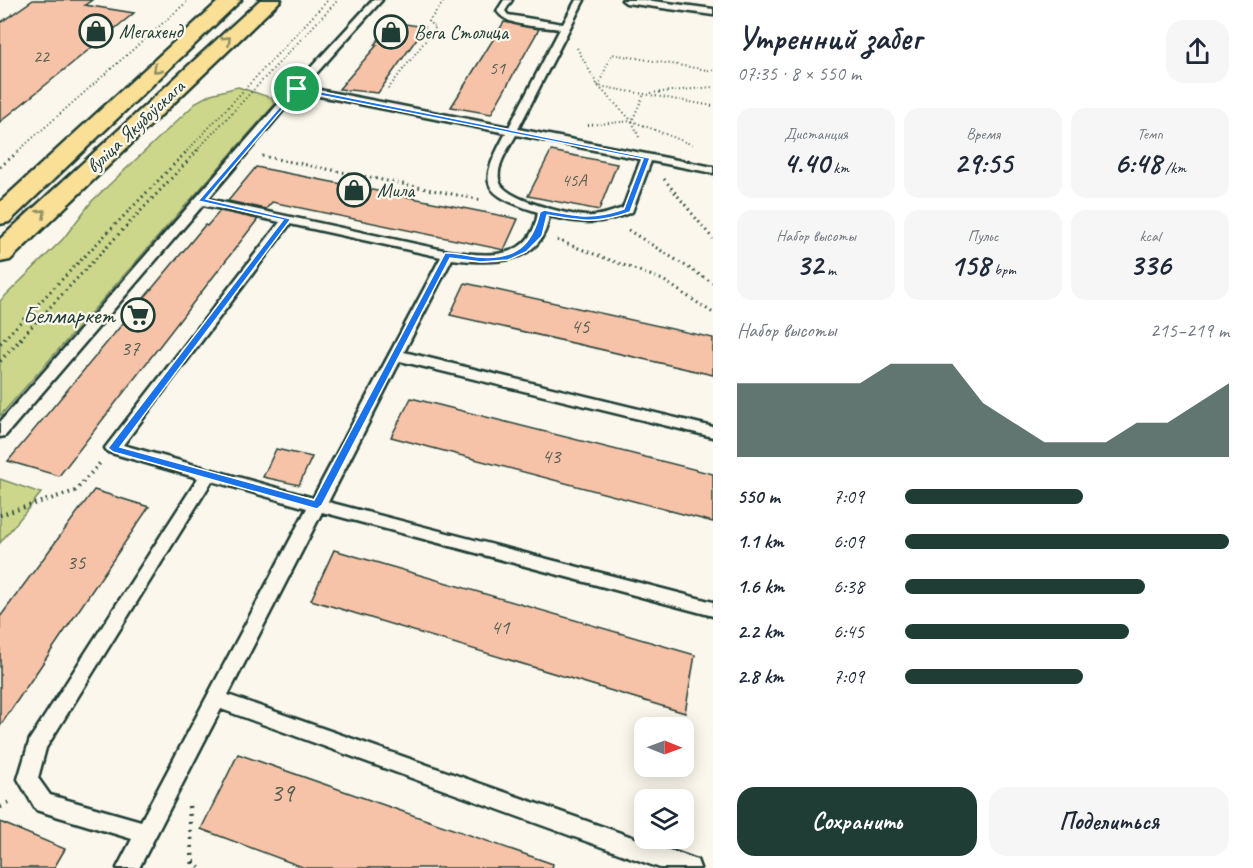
<!DOCTYPE html>
<html lang="ru">
<head>
<meta charset="utf-8">
<style>
	body { margin:0; font-family:Caveat,sans-serif; background:#f6f6f7; color:#1f2937; height:100vh; display:flex; flex-direction:column; font-size:22px; white-space:nowrap }
	* { box-sizing:border-box; margin:0 }
	p { font-size:20px; color:#747a83 }
	.icon { flex:none; width:33px; height:33px; fill:none; stroke:currentColor; stroke-width:2; stroke-linecap:round; stroke-linejoin:round }
	.map { position:relative; flex:1; overflow:hidden }
	.side { display:flex; flex-direction:column; background:#fff; width:540px }
	.side>* { flex:none }
	.needle { width:39px; rotate:91deg }
	.buttons { position:absolute; left:634px; top:717px; display:grid; gap:12px }
	.buttons a { display:grid; place-items:center; width:60px; height:60px; border-radius:12px; background:#fff; box-shadow:0 3px 15px #0003; font-size:30px }
	.pin { position:absolute; display:grid; place-items:center; width:51px; height:51px; color:#fff; margin:-26px; border:3px solid #fff; border-radius:50%; box-shadow:0 2px 6px #0007 }
	.round { display:grid; place-items:center; flex:none; width:63px; height:63px; border-radius:18px; background:#f6f6f7 }
	.head { display:flex; align-items:center; justify-content:space-between; height:102px; padding:0 24px }
	h1 { font-size:33px; font-weight:700; line-height:45px }
	.metrics { display:grid; grid-template-columns:repeat(3,1fr); gap:9px; height:102px; padding:6px 24px }
	.metrics div { display:grid; align-content:center; border-radius:15px; background:#f6f6f7; text-align:center }
	.metrics b { font-size:30px; font-weight:700 }
	.metrics small { font-size:16px; font-weight:400 }
	.metrics p { font-size:16px }
	.chart { height:168px; padding:12px 24px }
	.chart p { display:flex; justify-content:space-between }
	.chart svg { width:100%; height:108px; margin-top:6px; fill:#1f3d34; opacity:.7 }
	.primary-button { display:flex; gap:12px; margin-top:auto; padding:12px 24px }
	.primary-button a { flex:1; height:69px; border-radius:18px; background:#1f3d34; color:#fff; font-size:24px; font-weight:700; line-height:69px; text-align:center }
	.primary-button a+a { background:#f6f6f7; color:#1f2937 }
	ul { padding:0 24px; list-style:none; font-size:20px }
	li { display:grid; grid-template-columns:96px 72px 1fr; align-items:center; height:45px }
	li i { height:15px; border-radius:8px; background:#1f3d34 }
	main { display:flex; flex:1; min-height:0 }
	.map>svg:first-child { display:block }
</style>
</head>
<body>
<main>
<div class="map">
<svg width="713" height="868" viewBox="0 0 713 868">
	<rect width="100%" height="100%" fill="#fbf7ec"/>
	<filter id="ink" filterUnits="userSpaceOnUse"><feTurbulence type="fractalNoise" baseFrequency=".0167" numOctaves="2"/><feDisplacementMap in="SourceGraphic" scale="12" xChannelSelector="R" yChannelSelector="G"/><feConvolveMatrix kernelMatrix="1 2 1 2 8 2 1 2 1" color-interpolation-filters="sRGB"/></filter>
	<g filter="url(#ink)">
		<!-- green -->
		<g fill="#ccd78b" stroke="#768a60" stroke-width="1.5">
			<polygon points="238,87 272,98 274,105 0,416 0,301 63,239 92,201 198,101 211,94"/>
			<polygon points="0,479 41,493 0,543"/>
		</g>
		<!-- building -->
		<g fill="#f7c3a8" stroke="#1f3d34" stroke-width="1.5">
			<polygon points="33,0 92,0 85,5 134,13 0,122 0,23"/>
			<polygon points="392,22 425,27 378,93 339,89 377,45 374,45"/>
			<polygon points="504,22 539,29 491,114 451,107"/>
			<polygon points="551,151 617,164 599,210 528,196"/>
			<polygon points="256,167 518,219 504,250 272,202 266,209 228,201"/>
			<polygon points="220,211 258,219 59,476 8,461 205,225 207,226"/>
			<polygon points="465,283 713,338 713,375 450,315"/>
			<polygon points="411,398 713,474 713,522 391,437"/>
			<polygon points="276,449 312,457 299,485 263,477"/>
			<polygon points="94,490 149,507 0,726 0,617"/>
			<polygon points="334,550 695,655 685,713 311,600"/>
			<polygon points="238,754 553,864 552,868 305,868 201,829"/>
			<polygon points="0,822 65,849 54,868 0,868"/>
		</g>
		<g fill="none" stroke-linecap="round" stroke-linejoin="round">
			<defs>
				<g id="service">
					<path d="M373,0H382L304,87L509,127L560,29C541,26 508,28 497,11L504,0H512L505,11L508,15L563,24L576,0H584L518,129L713,167V173L651,161L632,212C600,225 582,224 549,216C542,266 491,264 452,259L404,352L713,427V437L400,361L328,502L713,602V616L322,512L228,695L689,857L697,860L700,868H660L221,709L139,868H117L132,839L36,810L18,779L30,739L198,478L108,452L105,448L280,222L203,205L5,436L0,437V422L293,87ZM299,92L506,133C478,185 480,193 538,212C531,263 487,256 448,251L208,199ZM516,135L641,159L623,208C611,212 599,217 586,216C569,215 507,200 500,183C494,167 509,148 516,135ZM290,224L441,257L313,498L123,445ZM212,481L307,508L141,821L50,795L38,778L46,748Z"/>
					<polygon points="622,0 645,0 713,9 713,15 626,3"/>
				</g>
				<g id="primary">
					<polygon points="220,0 241,0 9,222 0,224 0,202"/>
					<polygon points="260,0 281,0 10,260 0,262 0,239"/>
				</g>
			</defs>
			<!-- service casing -->
			<use href="#service" stroke="#1f3d34" stroke-width="5"/>
			<!-- primary casing -->
			<use href="#primary" stroke="#1f3d34" stroke-width="5"/>
			<!-- path-far3 -->
			<g stroke="#1f3d34" stroke-width="2" stroke-dasharray="1 3" stroke-linecap="butt">
				<polyline points="577,48 598,86 632,121 693,145"/>
				<polyline points="713,71 612,54 598,86 713,106"/>
				<polyline points="388,89 436,27 428,22 445,0"/>
				<polyline points="651,93 713,87"/>
				<polyline points="588,125 632,121"/>
				<polyline points="639,137 632,121 644,94"/>
				<polyline points="18,151 189,0"/>
				<polyline points="187,151 328,0"/>
				<polyline points="196,151 338,0"/>
			</g>
			<!-- path-far2 -->
			<g stroke="#1f3d34" stroke-width="3" stroke-dasharray="1.5 4" stroke-linecap="butt">
				<polyline points="262,156 482,200"/>
				<polyline points="0,167 20,150"/>
				<polyline points="664,179 713,239"/>
				<polyline points="628,230 713,283"/>
				<polyline points="557,240 663,280 713,313"/>
				<polyline points="4,339 188,150"/>
				<polyline points="20,339 198,150"/>
			</g>
			<!-- path-far1 -->
			<g stroke="#1f3d34" stroke-width="4" stroke-dasharray="1.5 4.5" stroke-linecap="butt">
				<polyline points="0,343 5,338"/>
				<polyline points="0,361 22,338"/>
				<polyline points="0,515 75,491 101,462"/>
			</g>
			<!-- path -->
			<g stroke="#1f3d34" stroke-width="4.5" stroke-dasharray="2 6" stroke-linecap="butt">
				<polyline points="189,806 193,868"/>
				<polyline points="0,807 13,801"/>
				<polyline points="193,861 199,868"/>
			</g>
			<!-- service -->
			<use href="#service" fill="#fbf7ec" fill-rule="evenodd"/>
			<!-- primary -->
			<use href="#primary" fill="#fadf96" fill-rule="evenodd"/>
		</g>
		<!-- one-way arrows -->
		<defs><path id="oneway-chevron" d="M-2-3.5L2.5 0L-2 3.5" fill="none" stroke-width="1.6" stroke-linecap="round" stroke-linejoin="round" transform="scale(1.5)"/></defs>
		<g stroke="#8c8e65">
			<use href="#oneway-chevron" transform="translate(227 40) rotate(-43)"/>
			<use href="#oneway-chevron" transform="translate(157 69) rotate(137)"/>
			<use href="#oneway-chevron" transform="translate(42 213) rotate(-43)"/>
		</g>
	</g>
	<!-- route -->
	<path fill="#1a73e8" stroke="#fff" stroke-width="1.5" fill-rule="evenodd" d="M297,87L650,158L630,212C596,224 583,221 547,215L542,236L526,252L508,260L481,262L450,258L322,505L317,509L113,452L108,448L283,220L198,201ZM298,91L643,159L624,209C592,220 577,216 544,210L540,212C532,246 515,260 478,257C467,256 456,252 445,253L314,500L120,447L291,219L206,199Z"/>
	<!-- icons -->
	<defs>
		<symbol id="shop-ring" viewBox="-11 -11 22 22"><circle r="9.5" fill="#fbf7ec" stroke="#1f3d34" stroke-width="1.5"/><path d="M-5-2.5h2.3a2.7 3.5 0 0 1 5.4 0H5L5.5 6h-11ZM-1.5-2.5h3a1.5 2.3 0 0 0-3 0Z" fill="#1f3d34"/></symbol>
		<symbol id="supermarket-ring" viewBox="-11 -11 22 22"><circle r="9.5" fill="#fbf7ec" stroke="#1f3d34" stroke-width="1.5"/><path d="M-6-5.5h2.5l.6 2H6L4.5 2H-2.5L-4.4-4H-6ZM-1.5 3.2a1.3 1.3 0 1 0 .1 0ZM3 3.2a1.3 1.3 0 1 0 .1 0Z" fill="#1f3d34"/></symbol>
	</defs>
	<g fill-rule="evenodd">
		<use href="#shop-ring" x="77" y="12" width="38" height="38"/>
		<use href="#shop-ring" x="372" y="13" width="38" height="38"/>
		<use href="#shop-ring" x="335" y="171" width="38" height="38"/>
		<use href="#supermarket-ring" x="119" y="296" width="38" height="38"/>
	</g>
	<g text-anchor="middle" stroke-width="4.5" stroke-linejoin="round" paint-order="stroke">
		<!-- far-number labels -->
		<g font-size="18" fill="#555e51">
			<text x="41" y="62">22</text>
			<text x="497" y="74">51</text>
			<text x="574" y="186">45А</text>
		</g>
		<!-- far-poi labels -->
		<g font-size="20" fill="#1f3d34" stroke="#fbf7ec" text-anchor="start">
			<text x="119" y="38">Мегахенд</text>
			<text x="414" y="39">Вега Столица</text>
			<text x="377" y="197">Мила</text>
		</g>
		<!-- far-street labels -->
		<g font-size="20" fill="#1f3d34" stroke="#fbf7ec">
			<text transform="translate(135 126) rotate(-43)" y="7">вуліца Якубоўскага</text>
		</g>
		<!-- number labels -->
		<g font-size="21" fill="#555e51">
			<text x="580" y="333">45</text>
			<text x="130" y="355">37</text>
			<text x="551" y="463">43</text>
			<text x="76" y="569">35</text>
			<text x="500" y="634">41</text>
		</g>
		<!-- poi labels -->
		<g font-size="24" fill="#1f3d34" stroke="#fbf7ec" text-anchor="end">
			<text x="115" y="323">Белмаркет</text>
		</g>
		<!-- near-number labels -->
		<g font-size="26" fill="#555e51">
			<text x="282" y="801">39</text>
		</g>
	</g>
</svg>
<div class="buttons">
<a><svg class="needle" viewBox="-14 -14 28 28"><path d="M0-13l5 13h-10z" fill="#e53935"/><path d="M0 13l5-13h-10z" fill="#747a83"/></svg></a>
<a><svg class="icon" aria-label="layers" viewBox="0 0 24 24"><path d="M12 4l9 5-9 5-9-5zM3 14l9 5 9-5"/></svg></a>
</div>
<div class="pin" style="left:297px;top:89px;background:#1e9e55"><svg class="icon" aria-label="arrive" viewBox="0 0 24 24"><path d="M6 21V4h12l-3 4 3 4H6"/></svg></div>
</div>
<section class="side">
<div class="head"><div><h1>Утренний забег</h1><p>07:35 · 8 × 550 m</p></div><a class="round"><svg class="icon" aria-label="share" viewBox="0 0 24 24"><path d="M12 15V3M7 8l5-5 5 5M5 13v7h14v-7"/></svg></a></div>
<div class="metrics">
<div><p>Дистанция</p><b>4.40<small> km</small></b></div>
<div><p>Время</p><b>29:55</b></div>
<div><p>Темп</p><b>6:48<small> /km</small></b></div>
</div>
<div class="metrics">
<div><p>Набор высоты</p><b>32<small> m</small></b></div>
<div><p>Пульс</p><b>158<small> bpm</small></b></div>
<div><p>kcal</p><b>336</b></div>
</div>
<div class="chart"><p><span>Набор высоты</span>215–219 m</p>
<svg viewBox="0 0 160 44" preserveAspectRatio="none"><path d="M0 44V14L10 14L20 14L30 14L40 14L50 6L60 6L70 6L80 22L90 30L100 38L110 38L120 38L130 30L140 30L150 22L160 14V44z"/></svg>
</div>
<ul>
<li><b>550 m</b>7:09<i style="width:55%"></i></li>
<li><b>1.1 km</b>6:09<i style="width:100%"></i></li>
<li><b>1.6 km</b>6:38<i style="width:74%"></i></li>
<li><b>2.2 km</b>6:45<i style="width:69%"></i></li>
<li><b>2.8 km</b>7:09<i style="width:55%"></i></li>
</ul>
<div class="primary-button"><a>Сохранить</a><a>Поделиться</a></div>
</section>
</main>
</body>
</html>
